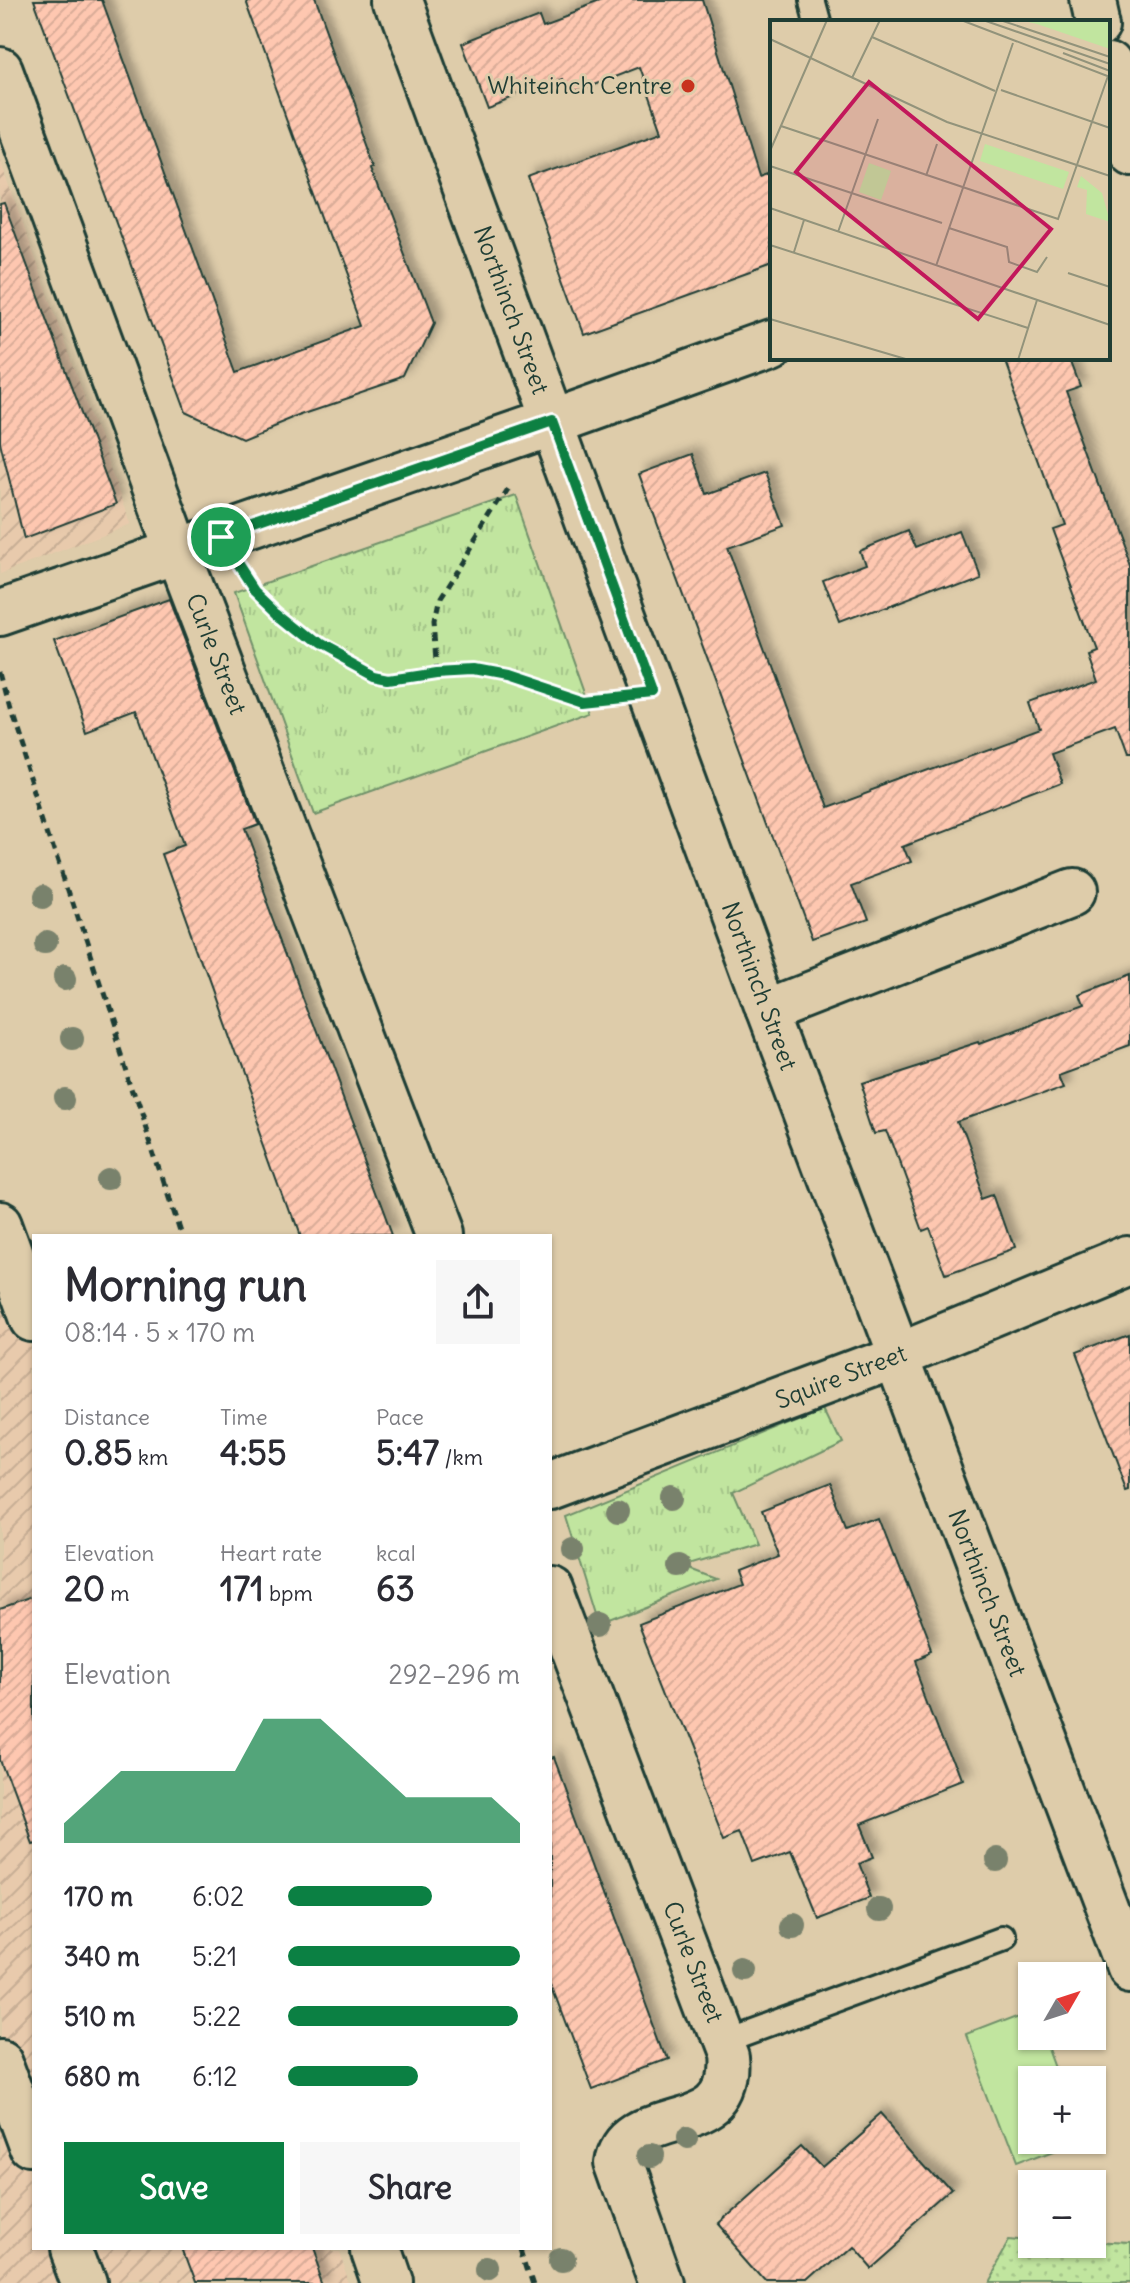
<!DOCTYPE html>
<html lang="en">
<head>
<meta charset="utf-8">
<style>
	body { margin:0; font-family:Delius,sans-serif; background:#f7f7f7; color:#2b2b33; height:100vh; display:flex; flex-direction:column; font-size:30px; white-space:nowrap }
	* { box-sizing:border-box; margin:0 }
	p { font-size:26px; color:#7c7c81 }
	.icon { flex:none; width:44px; height:44px; fill:none; stroke:currentColor; stroke-width:2; stroke-linecap:round; stroke-linejoin:round }
	.map { position:relative; flex:1; overflow:hidden }
	.sheet { position:absolute; left:32px; top:1234px; width:520px; height:1016px; display:flex; flex-direction:column; background:#fff; border-radius:0px; box-shadow:0 2px 6px #0004 }
	.sheet>* { flex:none }
	.needle { width:52px; rotate:51deg }
	.controls { position:absolute; left:1018px; top:1962px; display:grid; gap:16px }
	.controls a { display:grid; place-items:center; width:88px; height:88px; border-radius:0px; background:#fff; box-shadow:0 2px 6px #0004; font-size:40px }
	.pin { position:absolute; display:grid; place-items:center; width:68px; height:68px; color:#fff; margin:-34px; border:4px solid #fff; border-radius:50%; box-shadow:0 2px 8px #0007 }
	.round { display:grid; place-items:center; flex:none; width:84px; height:84px; border-radius:0px; background:#f7f7f7 }
	.summary { display:flex; align-items:center; justify-content:space-between; height:136px; padding:0 32px }
	h1 { font-size:44px; font-weight:700; line-height:60px }
	.metrics { display:grid; grid-template-columns:repeat(3,1fr); gap:12px; height:136px; padding:8px 32px }
	.metrics div { display:grid; align-content:center }
	.metrics b { font-size:34px; font-weight:700 }
	.metrics small { font-size:22px; font-weight:400 }
	.metrics p { font-size:22px }
	.chart { height:224px; padding:16px 32px }
	.chart p { display:flex; justify-content:space-between }
	.chart svg { width:100%; height:144px; margin-top:8px; fill:#0b8043; opacity:.7 }
	.button { display:flex; gap:16px; margin-top:auto; padding:16px 32px }
	.button a { flex:1; height:92px; border-radius:0px; background:#0b8043; color:#fff; font-size:32px; font-weight:700; line-height:92px; text-align:center }
	.button a+a { background:#f7f7f7; color:#2b2b33 }
	ul { padding:0 32px; list-style:none; font-size:26px }
	li { display:grid; grid-template-columns:128px 96px 1fr; align-items:center; height:60px }
	li i { height:20px; border-radius:10px; background:#0b8043 }
	.map>svg:first-child { display:block }
</style>
</head>
<body>
<div class="map">
<svg width="1130" height="2283" viewBox="0 0 1130 2283">
	<defs>
		<pattern id="industrial-furrows" width="10" height="10" patternUnits="userSpaceOnUse" patternTransform="scale(2)"><rect width="10" height="10" fill="#e8caac"/><path d="M-1 1l2-2M0 10L10 0M9 11l2-2" fill="none" stroke="#c7ae95"/></pattern>
		<pattern id="grass-dots" width="8" height="8" patternUnits="userSpaceOnUse" patternTransform="scale(2)"><rect width="8" height="8" fill="#c1e59f"/><path d="M2 2h.1M6 6h.1" fill="none" stroke="#a5c58a" stroke-width="1.8" stroke-linecap="round"/></pattern>
		<pattern id="park-tufts" width="24" height="20" patternUnits="userSpaceOnUse" patternTransform="scale(2)"><rect width="24" height="20" fill="#c1e59f"/><path d="M3 7l-1-3M5 7V3M7 7l1-3M15 17l-1-3M17 17v-4M19 17l1-3" fill="none" stroke="#a5c58a"/></pattern>
		<pattern id="building-hatch" width="6" height="6" patternUnits="userSpaceOnUse" patternTransform="scale(2)"><rect width="6" height="6" fill="#fec7b0"/><path d="M-1 1l2-2M0 6l6-6M5 7l2-2" fill="none" stroke="#d9ac98"/></pattern>
		<filter id="shadow"><feDropShadow dx="7" dy="-7" stdDeviation="4" flood-color="#0004"/></filter>
	</defs>
	<rect width="100%" height="100%" fill="#deccaa"/>
	<filter id="ink" filterUnits="userSpaceOnUse"><feTurbulence type="fractalNoise" baseFrequency=".0125" numOctaves="2"/><feDisplacementMap in="SourceGraphic" scale="16" xChannelSelector="R" yChannelSelector="G"/><feConvolveMatrix kernelMatrix="1 2 1 2 8 2 1 2 1" color-interpolation-filters="sRGB"/></filter>
	<g filter="url(#ink)">
		<!-- industrial -->
		<g fill="url(#industrial-furrows)">
			<polygon points="0,159 130,524 0,574"/>
			<polygon points="0,1220 34,1343 34,2248 339,2248 352,2283 0,2283"/>
		</g>
		<!-- grass -->
		<polygon fill="url(#grass-dots)" stroke="#70916a" stroke-width="2" points="1011,2236 1032,2238 1032,2244 1092,2244 1092,2242 1130,2244 1130,2283 984,2283"/>
		<!-- park -->
		<g fill="url(#park-tufts)" stroke="#70916a" stroke-width="2">
			<polygon points="516,495 593,713 313,813 234,593"/>
			<polygon points="825,1408 841,1441 733,1493 755,1544 682,1566 716,1579 600,1625 566,1515"/>
		</g>
		<!-- pitch -->
		<polygon fill="#c1e59f" stroke="#70916a" stroke-width="2" points="1032,2012 1032,2036 1045,2036 1061,2080 1032,2080 1032,2140 1083,2140 1016,2166 967,2037"/>
		<!-- building -->
		<g fill="url(#building-hatch)" stroke="#1f3d34" stroke-width="2" filter="url(#shadow)">
			<polygon points="34,0 102,0 238,372 365,326 246,0 314,0 375,167 372,168 431,323 405,379 298,415 242,438 186,412"/>
			<polygon points="607,0 702,0 758,178 772,173 772,265 584,333 528,179 662,131 639,67 567,95 562,79 487,107 463,43 539,13 543,24"/>
			<polygon points="4,203 116,504 24,539 0,442 0,204"/>
			<polygon points="1001,358 1070,358 1081,387 1066,392 1130,565 1130,759 1126,759 1115,729 1049,753 1060,784 905,844 912,861 851,883 866,923 812,942 639,474 693,454 707,494 765,473 785,525 727,546 823,808 1039,729 1030,703 1096,679 1086,650 1094,647 1050,529 1062,525"/>
			<polygon points="909,531 917,550 962,532 978,573 840,626 823,582 865,566 860,551"/>
			<polygon points="169,599 255,824 241,829 393,1236 300,1236 163,854 185,846 136,712 87,731 54,641"/>
			<polygon points="1130,976 1130,1046 1061,1071 1066,1083 958,1122 986,1199 997,1195 1016,1250 946,1275 928,1226 921,1229 885,1131 876,1133 859,1081 980,1042 981,1044 1083,1006 1079,995"/>
			<polygon points="1130,1334 1130,1490 1127,1491 1075,1355"/>
			<polygon points="830,1485 848,1531 879,1519 932,1655 916,1662 963,1784 859,1825 872,1857 856,1863 869,1898 817,1918 790,1852 755,1865 742,1831 724,1838 639,1623 739,1584 734,1571 778,1554 761,1512"/>
			<polygon points="34,1598 34,1840 30,1841 0,1760 0,1610"/>
			<polygon points="554,1757 667,2060 591,2089 550,1981 550,1758"/>
			<polygon points="882,2114 953,2194 868,2269 848,2246 807,2283 767,2283 715,2224 802,2146 822,2167"/>
			<polygon points="182,2248 312,2248 325,2283 195,2283"/>
		</g>
		<g fill="none" stroke-linecap="round" stroke-linejoin="round">
			<defs>
				<g id="lane">
					<polyline points="810,0 816,22"/>
					<polyline points="723,2041 1001,1939"/>
				</g>
				<g id="street">
					<polyline points="397,0 768,1011 1130,1969"/>
					<polyline points="0,70 178,553 439,1236"/>
					<polyline points="0,613 552,422 772,343"/>
					<polyline points="768,1011 1072,892"/>
					<polyline points="550,1486 897,1356 1130,1260"/>
					<path d="M550,1589L727,2056C736,2142 627,2101 619,2162L662,2283"/>
					<polyline points="0,2059 34,2151"/>
					<polyline points="70,2248 83,2283"/>
				</g>
				<g id="secondary">
					<polyline points="1093,0 1098,22"/>
					<polyline points="1108,63 1130,153"/>
					<polyline points="0,1225 34,1318"/>
					<polyline points="374,2248 386,2283"/>
				</g>
			</defs>
			<!-- lane casing -->
			<use href="#lane" stroke="#1f3d34" stroke-width="28"/>
			<!-- street casing -->
			<use href="#street" stroke="#1f3d34" stroke-width="50"/>
			<!-- secondary casing -->
			<use href="#secondary" stroke="#1f3d34" stroke-width="50"/>
			<!-- path -->
			<g stroke="#1f3d34" stroke-width="5" stroke-dasharray="8 6" stroke-linecap="butt">
				<path d="M246,575C268,608 352,680 394,677C427,675 458,665 491,672C515,676 538,686 561,694C569,697 577,702 585,702C592,703 602,701 609,700"/>
				<polyline points="436,671 432,625 437,601 510,486"/>
				<polyline points="0,672 11,713 181,1236"/>
				<polyline points="524,2248 535,2283"/>
			</g>
			<!-- lane -->
			<use href="#lane" stroke="#deccaa" stroke-width="22"/>
			<!-- street -->
			<use href="#street" stroke="#deccaa" stroke-width="44"/>
			<!-- secondary -->
			<use href="#secondary" stroke="#deccaa" stroke-width="44"/>
		</g>
		<!-- trees -->
		<g fill="#79826c">
			<circle cx="40" cy="895" r="12"/>
			<circle cx="45" cy="945" r="12"/>
			<circle cx="65" cy="979" r="12"/>
			<circle cx="72" cy="1039" r="12"/>
			<circle cx="65" cy="1098" r="12"/>
			<circle cx="111" cy="1178" r="12"/>
			<circle cx="674" cy="1498" r="12"/>
			<circle cx="618" cy="1510" r="12"/>
			<circle cx="573" cy="1549" r="12"/>
			<circle cx="680" cy="1567" r="12"/>
			<circle cx="600" cy="1625" r="12"/>
			<circle cx="995" cy="1861" r="12"/>
			<circle cx="879" cy="1909" r="12"/>
			<circle cx="792" cy="1925" r="12"/>
			<circle cx="745" cy="1971" r="12"/>
			<circle cx="684" cy="2140" r="12"/>
			<circle cx="649" cy="2157" r="12"/>
			<circle cx="561" cy="2259" r="12"/>
			<circle cx="490" cy="2270" r="12"/>
		</g>
	</g>
	<g fill="none" stroke-linecap="round" stroke-linejoin="round" filter="url(#ink)">
		<defs>
			<polygon id="route" points="552,422 652,695 585,702 504,675 472,669 436,671 391,678 376,675 319,644 278,611 255,589 221,537"/>
		</defs>
		<!-- route casing -->
		<use href="#route" stroke="#fff" stroke-width="16"/>
		<!-- route -->
		<use href="#route" stroke="#0b8043" stroke-width="10"/>
	</g>
	<!-- markers -->
	<circle fill="#c8321e" stroke="#deccaa" stroke-width="3" cx="688" cy="86" r="8"/>
	<g text-anchor="middle" stroke-width="6" stroke-linejoin="round" paint-order="stroke">
		<!-- poi labels -->
		<g font-size="24" fill="#1f3d34" stroke="#deccaa" text-anchor="end">
			<text x="672" y="94">Whiteinch Centre</text>
		</g>
		<!-- street labels -->
		<g font-size="24" fill="#1f3d34" stroke="#deccaa">
			<text transform="translate(511 310) rotate(70)" y="8">Northinch Street</text>
			<text transform="translate(216 654) rotate(69)" y="8">Curle Street</text>
			<text transform="translate(759 986) rotate(70)" y="8">Northinch Street</text>
			<text transform="translate(841 1377) rotate(-21)" y="8">Squire Street</text>
			<text transform="translate(987 1593) rotate(69)" y="8">Northinch Street</text>
			<text transform="translate(693 1962) rotate(69)" y="8">Curle Street</text>
		</g>
	</g>
	<!-- overview -->
	<g transform="translate(770 20)">
		<rect width="340" height="340" fill="#deccaa"/>
		<path d="M250,0H340V29L267,4ZM215,124L299,152L293,169L210,141ZM99,143L121,151L111,180L89,172ZM311,156L332,173L340,202L316,194L317,170L307,167Z" fill="#c1e59f"/>
		<path fill="none" stroke="#92937b" stroke-width="2" d="M191,0L340,57M213,0L340,44M230,0L340,37M102,17L225,71M0,19L177,102L340,156M293,33L340,51M82,58L110,0M231,70L340,108M11,106L288,199L338,56M0,131L57,0M0,146L172,203M156,156L167,124M0,188L340,305M179,208L237,227L239,242L267,252L277,237M68,212L108,99M0,225L258,308M24,232L34,200M166,246L243,23M298,253L340,267M0,299L139,340M248,340L267,280"/>
		<path fill="#c2185b" fill-opacity="0.15" stroke="#c2185b" stroke-width="4" d="M99,62L281,209L208,299L26,152Z"/>
		<rect width="340" height="340" fill="none" stroke="#1f3d34" stroke-width="4"/>
	</g>
</svg>
<div class="controls">
<a><svg class="needle" viewBox="-14 -14 28 28"><path d="M0-13l5 13h-10z" fill="#e53935"/><path d="M0 13l5-13h-10z" fill="#7c7c81"/></svg></a>
<a>+</a>
<a>−</a>
</div>
<div class="pin" style="left:221px;top:537px;background:#1e9e55"><svg class="icon" aria-label="arrive" viewBox="0 0 24 24"><path d="M6 21V4h12l-3 4 3 4H6"/></svg></div>
<section class="sheet">
<div class="summary"><div><h1>Morning run</h1><p>08:14 · 5 × 170 m</p></div><a class="round"><svg class="icon" aria-label="share" viewBox="0 0 24 24"><path d="M12 15V3M7 8l5-5 5 5M5 13v7h14v-7"/></svg></a></div>
<div class="metrics">
<div><p>Distance</p><b>0.85<small> km</small></b></div>
<div><p>Time</p><b>4:55</b></div>
<div><p>Pace</p><b>5:47<small> /km</small></b></div>
</div>
<div class="metrics">
<div><p>Elevation</p><b>20<small> m</small></b></div>
<div><p>Heart rate</p><b>171<small> bpm</small></b></div>
<div><p>kcal</p><b>63</b></div>
</div>
<div class="chart"><p><span>Elevation</span>292–296 m</p>
<svg viewBox="0 0 160 44" preserveAspectRatio="none"><path d="M0 44V38L10 30L20 22L30 22L40 22L50 22L60 22L70 6L80 6L90 6L100 14L110 22L120 30L130 30L140 30L150 30L160 38V44z"/></svg>
</div>
<ul>
<li><b>170 m</b>6:02<i style="width:62%"></i></li>
<li><b>340 m</b>5:21<i style="width:100%"></i></li>
<li><b>510 m</b>5:22<i style="width:99%"></i></li>
<li><b>680 m</b>6:12<i style="width:56%"></i></li>
</ul>
<div class="button"><a>Save</a><a>Share</a></div>
</section>
</div>
</body>
</html>
